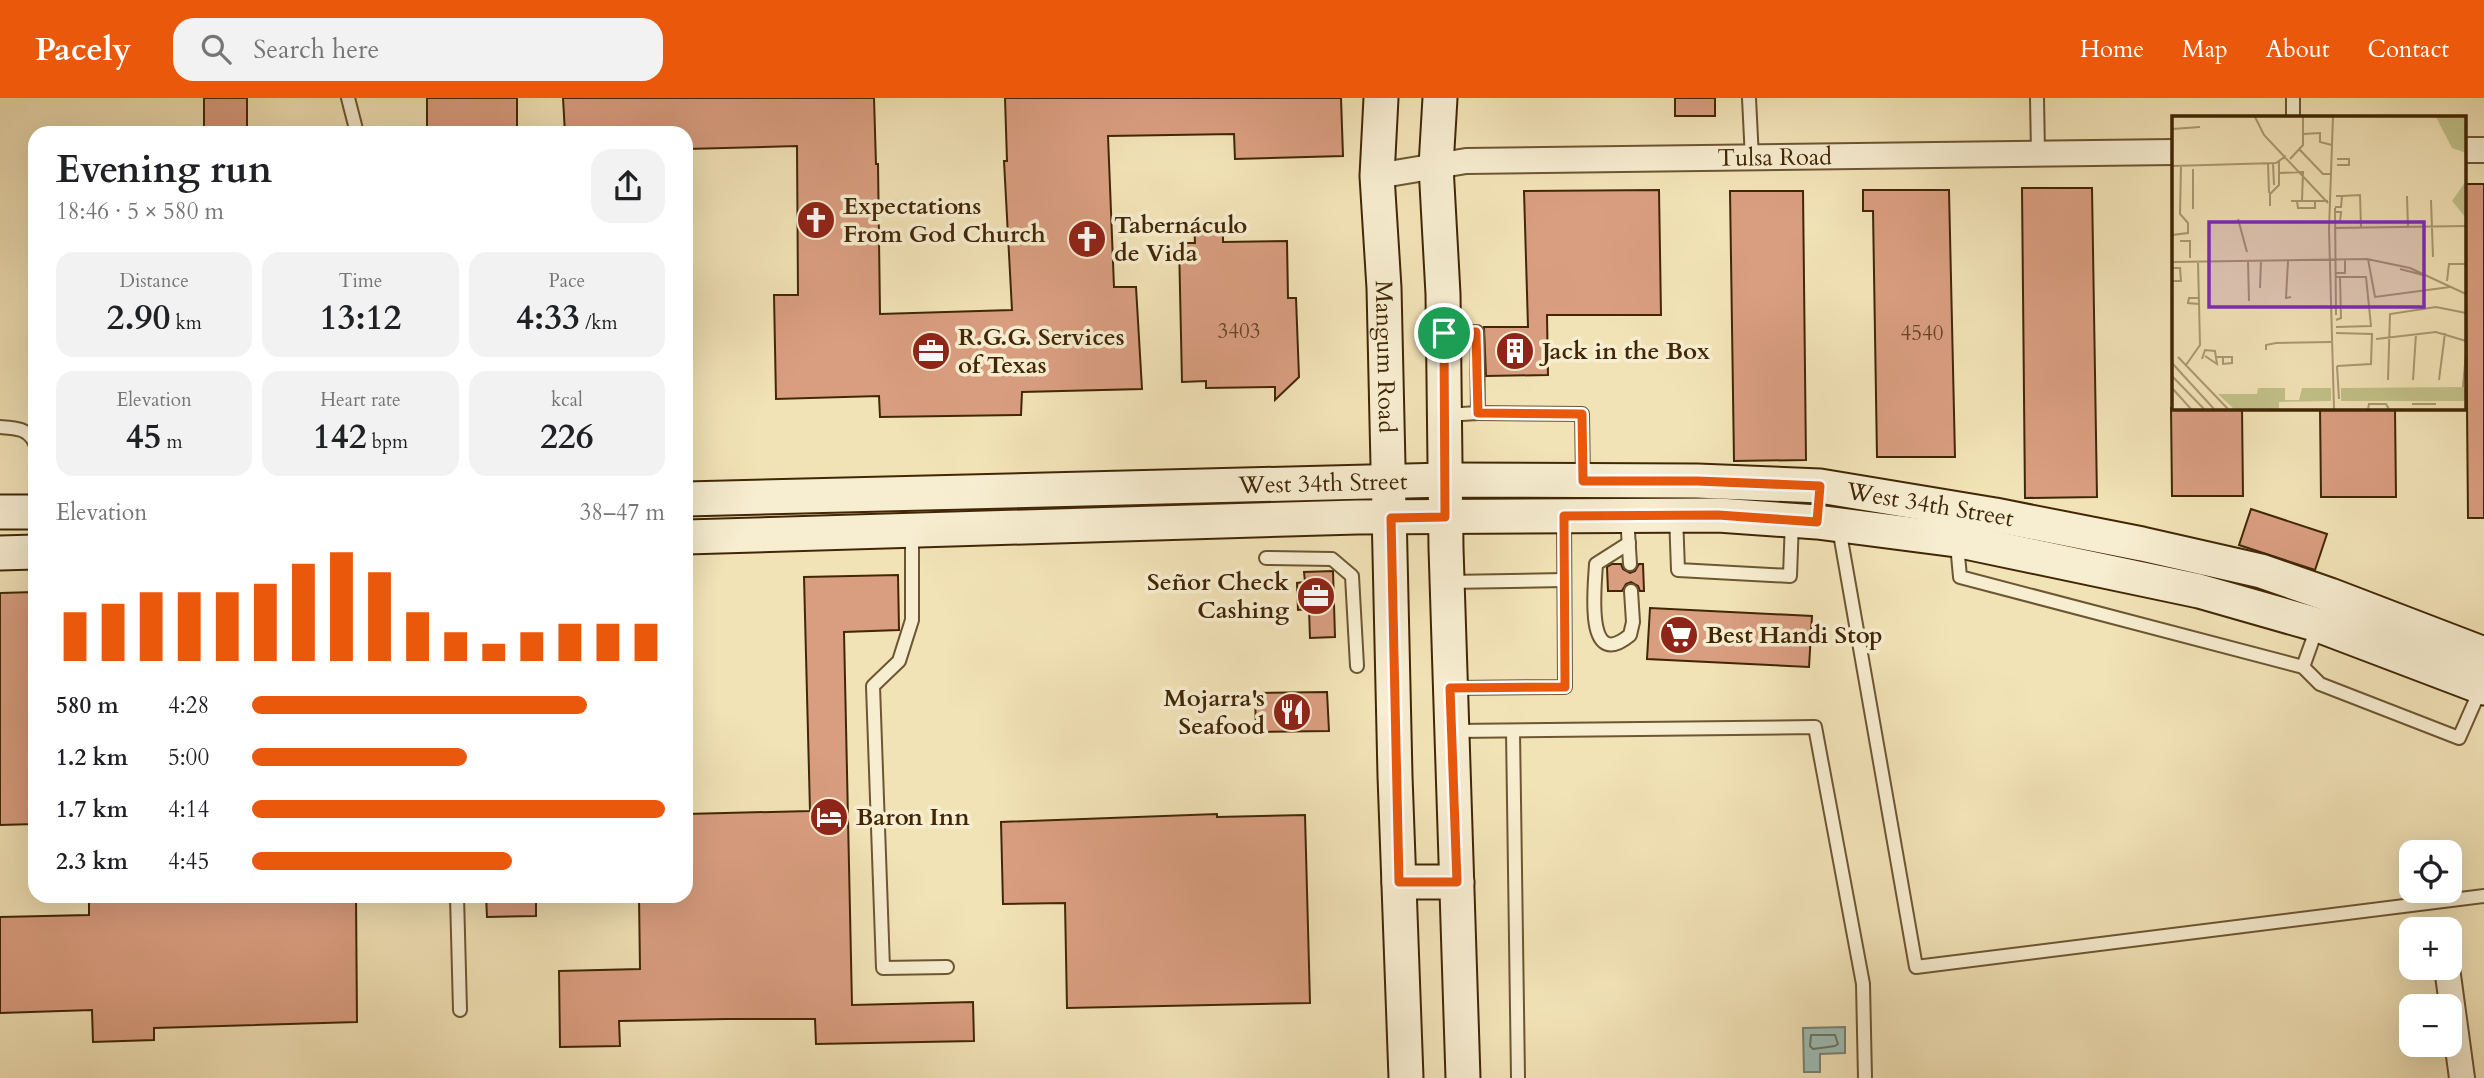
<!DOCTYPE html>
<html lang="en">
<head>
<meta charset="utf-8">
<style>
	body { margin:0; font-family:Cardo,serif; background:#f2f2f2; color:#202124; height:100vh; display:flex; flex-direction:column; font-size:26px; white-space:nowrap }
	* { box-sizing:border-box; margin:0 }
	p { font-size:23px; color:#757577 }
	.icon { flex:none; width:38px; height:38px; fill:none; stroke:currentColor; stroke-width:2; stroke-linecap:round; stroke-linejoin:round }
	.map { position:relative; flex:1; overflow:hidden }
	.sheet { position:absolute; left:28px; top:28px; width:665px; height:777px; display:flex; flex-direction:column; background:#fff; border-radius:21px; box-shadow:0 7px 28px #0002 }
	.sheet>* { flex:none }
	.fabs { position:absolute; left:2399px; top:742px; display:grid; gap:14px }
	.fabs a { display:grid; place-items:center; width:63px; height:63px; border-radius:14px; background:#fff; box-shadow:0 7px 28px #0002; font-size:35px }
	.pin { position:absolute; display:grid; place-items:center; width:60px; height:60px; color:#fff; margin:-30px; border:4px solid #fff; border-radius:50%; box-shadow:0 2px 7px #0007 }
	.round { display:grid; place-items:center; flex:none; width:74px; height:74px; border-radius:21px; background:#f2f2f2 }
	.headline { display:flex; align-items:center; justify-content:space-between; height:119px; padding:0 28px }
	h1 { font-size:38px; font-weight:600; line-height:52px }
	.figures { display:grid; grid-template-columns:repeat(3,1fr); gap:10px; height:119px; padding:7px 28px }
	.figures div { display:grid; align-content:center; border-radius:18px; background:#f2f2f2; text-align:center }
	.figures b { font-size:35px; font-weight:600 }
	.figures small { font-size:19px; font-weight:400 }
	.figures p { font-size:19px }
	.chart { height:196px; padding:14px 28px }
	.chart p { display:flex; justify-content:space-between }
	.chart svg { width:100%; height:126px; margin-top:7px; stroke:#ea580c; stroke-width:6 }
	ul { padding:0 28px; list-style:none; font-size:23px }
	li { display:grid; grid-template-columns:112px 84px 1fr; align-items:center; height:52px }
	li i { height:18px; border-radius:9px; background:#ea580c }
	header { display:flex; align-items:center; gap:42px; box-sizing:border-box; height:98px; padding:0 35px; background:#ea580c; color:#fff }
	header strong { font-size:33px }
	nav { display:flex; gap:38px; margin-inline-start:auto; font-size:24px }
	.search { width:490px; height:63px; background:#f2f2f2; display:flex; align-items:center; gap:18px; box-sizing:border-box; padding:0 24px; border-radius:21px; color:#757577; font-size:26px }
	.map>svg:first-child { display:block }
</style>
</head>
<body>
<header>
<strong>Pacely</strong>
<div class="search"><svg class="icon" aria-label="search" viewBox="0 0 24 24"><circle cx="10" cy="10" r="6"/><path d="M15 15l6 6"/></svg>Search here</div>
<nav><a>Home</a><a>Map</a><a>About</a><a>Contact</a></nav>
</header>
<div class="map">
<svg width="2484" height="980" viewBox="0 0 2484 980">
	<rect width="100%" height="100%" fill="#f2e3b7"/>
	<filter id="stains"><feTurbulence type="fractalNoise" baseFrequency=".00286" numOctaves="4"/><feColorMatrix values="0 0 0 0 .2 0 0 0 0 .09 0 0 0 0 .02 0 0 0 .5 -.17"/></filter>
	<radialGradient id="worn" r=".72"><stop offset=".6" stop-color="#630" stop-opacity="0"/><stop offset="1" stop-color="#630" stop-opacity=".3"/></radialGradient>
	<!-- water -->
	<polygon fill="#9dbdb6" stroke="#788170" stroke-width="2" points="1845,929 1845,955 1820,956 1820,974 1804,974 1803,930"/>
	<g fill="none" stroke-linecap="round" stroke-linejoin="round">
		<!-- shore -->
		<polygon stroke="#6f725e" stroke-width="2" points="1811,937 1835,937 1838,946 1835,948 1813,951 1810,948"/>
	</g>
	<!-- building -->
	<g fill="#d99e80" stroke="#412706" stroke-width="2">
		<rect x="204" y="0" width="43" height="35"/>
		<rect x="427" y="0" width="90" height="35"/>
		<polygon points="563,0 874,0 876,66 878,66 880,216 1012,212 1004,63 1007,63 1005,0 1341,0 1343,58 1235,61 1234,36 1108,38 1114,189 1136,189 1142,291 1022,294 1021,317 880,319 879,298 776,301 774,197 798,197 797,48 686,51 686,35 565,35"/>
		<rect x="1675" y="0" width="40" height="18"/>
		<polygon points="2465,86 2484,86 2484,420 2468,420"/>
		<polygon points="2022,90 2092,90 2097,399 2025,400"/>
		<polygon points="1659,92 1661,217 1547,217 1548,277 1486,278 1484,229 1528,229 1524,93"/>
		<polygon points="1863,92 1949,92 1955,359 1877,359 1873,113 1863,113"/>
		<polygon points="1730,93 1803,93 1806,362 1734,363"/>
		<polygon points="1223,124 1223,144 1287,143 1288,200 1296,200 1299,279 1275,302 1275,289 1206,290 1206,283 1182,284 1179,145 1195,145 1194,125"/>
		<polygon points="2171,310 2242,310 2243,398 2172,398"/>
		<polygon points="2320,310 2395,310 2396,399 2321,399"/>
		<polygon points="2251,411 2327,436 2315,472 2239,447"/>
		<polygon points="1612,466 1621,466 1623,471 1630,475 1635,473 1639,466 1643,466 1644,493 1640,493 1638,488 1631,484 1626,486 1622,493 1608,493 1607,469"/>
		<polygon points="1333,473 1335,539 1310,540 1309,511 1298,512 1297,485 1305,484 1304,474"/>
		<polygon points="898,477 899,532 844,534 852,907 973,904 974,943 816,946 815,921 727,921 619,923 620,948 560,949 559,873 640,871 639,798 686,798 686,716 810,713 804,479"/>
		<polygon points="35,494 35,726 0,727 0,495"/>
		<polygon points="1650,510 1812,518 1809,569 1647,561"/>
		<polygon points="1327,594 1329,633 1256,634 1255,595"/>
		<polygon points="1217,716 1217,719 1305,717 1310,905 1067,910 1065,805 1003,806 1001,724"/>
		<polygon points="89,798 356,798 357,924 154,930 154,942 93,944 92,912 0,915 0,819 89,817"/>
		<polygon points="486,798 536,798 536,818 487,819"/>
	</g>
	<g fill="none" stroke-linecap="round" stroke-linejoin="round">
		<defs>
			<g id="lane">
				<polyline points="348,0 357,35"/>
				<polyline points="1749,0 1752,61"/>
				<polyline points="2037,0 2038,55"/>
				<polyline points="2293,0 2293,19"/>
				<polyline points="1444,235 1477,234 1478,315 1445,317"/>
				<polyline points="1478,315 1582,316 1583,380"/>
				<path d="M0,329C15,330 28,330 35,345"/>
				<polyline points="1676,417 1678,472 1790,478 1792,422"/>
				<polyline points="1627,418 1630,466"/>
				<polyline points="1839,430 1916,869 2484,798"/>
				<polyline points="912,433 912,522 899,563 873,588 883,870 947,869"/>
				<path d="M1629,445L1596,466C1595,487 1584,575 1630,537L1633,524L1631,493"/>
				<polyline points="1957,446 1960,479 2303,569 2320,586 2459,640 2481,590"/>
				<polyline points="1266,460 1332,461 1352,478 1357,568"/>
				<polyline points="1447,484 1564,482"/>
				<polyline points="2303,569 2318,527"/>
				<polyline points="1453,590 1565,589 1564,418"/>
				<polyline points="1455,633 1815,629 1863,886 1865,980"/>
				<polyline points="1513,633 1518,980"/>
				<polyline points="457,798 460,912"/>
			</g>
			<g id="street">
				<polyline points="2465,52 2484,52"/>
				<path id="s1" d="M1377,78L1466,63L2174,54"/>
				<polyline points="2447,870 2462,980"/>
			</g>
			<g id="secondary">
				<path id="s2" d="M1381,0L1377,78L1384,190L1395,678L1406,980"/>
				<polyline points="1440,0 1436,68 1443,196 1446,450 1463,980"/>
				<path id="s3" d="M686,401L1446,382L1697,383L1820,388L1995,417L2142,446L2261,473L2330,497L2484,556"/>
				<polyline points="0,414 35,414"/>
				<polyline points="686,439 1357,419 1718,417 1817,424 1956,442 2199,493 2318,527 2484,590"/>
				<polyline points="0,455 35,454"/>
				<polyline points="1399,784 1457,784"/>
			</g>
		</defs>
		<!-- lane casing -->
		<use href="#lane" stroke="#6d5632" stroke-width="16"/>
		<!-- street casing -->
		<use href="#street" stroke="#6d5632" stroke-width="28"/>
		<!-- secondary casing -->
		<use href="#secondary" stroke="#412706" stroke-width="37"/>
		<!-- lane -->
		<use href="#lane" stroke="#f7edd0" stroke-width="12"/>
		<!-- street -->
		<use href="#street" stroke="#f7edd0" stroke-width="24"/>
		<!-- secondary -->
		<use href="#secondary" stroke="#f7edd0" stroke-width="33"/>
	</g>
	<g fill="none" stroke-linecap="round" stroke-linejoin="round">
		<defs>
			<polygon id="route" points="1476,234 1478,315 1582,316 1583,383 1697,383 1820,388 1817,424 1718,417 1564,418 1565,589 1450,590 1457,784 1399,784 1391,420 1445,419 1444,235"/>
		</defs>
		<!-- route casing -->
		<use href="#route" stroke="#fff" stroke-width="14"/>
		<!-- route -->
		<use href="#route" stroke="#ea580c" stroke-width="9"/>
	</g>
	<!-- icons -->
	<defs>
		<symbol id="church-disc" viewBox="-11 -11 22 22"><circle r="9.5" fill="#8f2418" stroke="#f7edd0"/><path d="M-1.2-6h2.4v3.5h3.3v2.4h-3.3V6h-2.4V-.1h-3.3v-2.4h3.3Z" fill="#fff"/></symbol>
		<symbol id="office-disc" viewBox="-11 -11 22 22"><circle r="9.5" fill="#8f2418" stroke="#f7edd0"/><path d="M-6-3h4V-5.5h4V-3h4V5H-6ZM-1-4.5V-3h2v-1.5ZM-6 0V1H6V0Z" fill="#fff"/></symbol>
		<symbol id="building-disc" viewBox="-11 -11 22 22"><circle r="9.5" fill="#8f2418" stroke="#f7edd0"/><path d="M-4-6H4V6H1V3H-1V6H-4ZM-2.5-4.3h1.7v1.8h-1.7ZM.8-4.3h1.7v1.8H.8ZM-2.5-1h1.7V.8h-1.7ZM.8-1h1.7V.8H.8Z" fill="#fff"/></symbol>
		<symbol id="supermarket-disc" viewBox="-11 -11 22 22"><circle r="9.5" fill="#8f2418" stroke="#f7edd0"/><path d="M-6-5.5h2.5l.6 2H6L4.5 2H-2.5L-4.4-4H-6ZM-1.5 3.2a1.3 1.3 0 1 0 .1 0ZM3 3.2a1.3 1.3 0 1 0 .1 0Z" fill="#fff"/></symbol>
		<symbol id="restaurant-disc" viewBox="-11 -11 22 22"><circle r="9.5" fill="#8f2418" stroke="#f7edd0"/><path d="M-5-6h1v4h1v-4h1v4h1v-4h1v5L-1.5 .5V6h-2V.5L-5-1ZM5-6V6H3V1.5H1.5Q1.5-4 5-6Z" fill="#fff"/></symbol>
		<symbol id="hotel-disc" viewBox="-11 -11 22 22"><circle r="9.5" fill="#8f2418" stroke="#f7edd0"/><path d="M-6-4.5h1.5V1H6V5H4.5V3h-9V5H-6ZM-4 0a1.8 1.8 0 1 1 3.6 0ZM.5 0V-2.5h3Q6-2.5 6 0Z" fill="#fff"/></symbol>
	</defs>
	<g fill-rule="evenodd">
		<use href="#church-disc" x="794" y="100" width="44" height="44"/>
		<use href="#church-disc" x="1065" y="119" width="44" height="44"/>
		<use href="#office-disc" x="909" y="231" width="44" height="44"/>
		<use href="#building-disc" x="1493" y="231" width="44" height="44"/>
		<use href="#office-disc" x="1294" y="476" width="44" height="44"/>
		<use href="#supermarket-disc" x="1657" y="515" width="44" height="44"/>
		<use href="#restaurant-disc" x="1270" y="592" width="44" height="44"/>
		<use href="#hotel-disc" x="807" y="697" width="44" height="44"/>
	</g>
	<g text-anchor="middle" stroke-width="7" stroke-linejoin="round" paint-order="stroke">
		<!-- number labels -->
		<g font-size="21" fill="#674524">
			<text x="1239" y="240">3403</text>
			<text x="1922" y="242">4540</text>
		</g>
		<!-- street labels -->
		<g font-size="24" fill="#412706" stroke="#f7edd0">
			<text dy="8" stroke="none"><textPath href="#s1" startOffset="399">Tulsa Road</textPath></text>
			<text dy="8" stroke="none"><textPath href="#s2" startOffset="259">Mangum Road</textPath></text>
			<text dy="8" stroke="none"><textPath href="#s3" startOffset="637">West 34th Street</textPath></text>
			<text dy="8" stroke="none"><textPath href="#s3" startOffset="1246">West 34th Street</textPath></text>
		</g>
		<!-- poi labels -->
		<g font-size="24" font-weight="bold" fill="#412706" stroke="#f7edd0" text-anchor="start">
			<text x="843" y="116">Expectations<tspan x="843" dy="28">From God Church</tspan></text>
			<text x="1114" y="135">Tabernáculo<tspan x="1114" dy="28">de Vida</tspan></text>
			<text x="958" y="247">R.G.G. Services<tspan x="958" dy="28">of Texas</tspan></text>
			<text x="1542" y="261">Jack in the Box</text>
			<text x="1289" y="492" text-anchor="end">Señor Check<tspan x="1289" dy="28">Cashing</tspan></text>
			<text x="1706" y="545">Best Handi Stop</text>
			<text x="1265" y="608" text-anchor="end">Mojarra's<tspan x="1265" dy="28">Seafood</tspan></text>
			<text x="856" y="727">Baron Inn</text>
		</g>
	</g>
	<!-- overview -->
	<g transform="translate(2172 18)">
		<rect width="294" height="294" fill="#f2e3b7"/>
		<path d="M264,1H294V37L280,32ZM294,65V102L280,85ZM294,271V285H169V272ZM86,272H113V284H127L130,272H159V285L107,286V293H62L46,278H85Z" fill="#c2c189"/>
		<path fill="none" stroke="#ab9870" stroke-width="2" d="M83,1L92,19L156,87M161,1L157,113L162,293M0,13L28,11M131,18L148,17V26L160,29M127,33L151,58H160M118,43L131,29V1M165,43H177V49H165M96,47L97,77M101,47L102,69M0,50L104,47L114,40M21,53V93M107,57L131,56L130,85M170,80L188,79L189,111M235,80L236,111M259,84L261,141M119,85H156M125,85L126,92H143V85M98,90V78L107,69V45M163,91H169L170,80H164M163,92L164,199M163,96H169L168,106H163M66,103L75,136M162,112L294,110M0,119L16,117V107L8,98L9,49M8,125H18V142M196,143L203,181L278,171M76,145L77,185M116,145L114,182L119,181M0,146L195,143L238,152L294,178M0,152H8L9,165H0M228,153L251,159M164,157H173V144M164,161H194L199,210L164,211M275,165L277,148H294M88,172L89,145M27,182H17L16,187L27,188M164,204L169,202L168,161M164,217L200,218L199,248L165,250M204,223L264,216L294,225M94,234V229L104,227L159,226M6,241L56,293M45,241H60V247L51,248V241M30,243L33,234L43,235L45,248L33,240M0,247L42,293M14,249L28,229L26,146M165,250L167,283M0,260L32,293M216,264L218,198L264,191L294,197M241,264L244,218M267,264L273,217M291,271L294,236M0,272L19,293M240,288H264M196,293L197,288H214L217,293"/>
		<path fill="#7b2cbf" fill-opacity="0.15" stroke="#7b2cbf" stroke-width="3.5" d="M37,106H252V191H37Z"/>
		<rect width="294" height="294" fill="none" stroke="#412706" stroke-width="3.5"/>
	</g>
	<rect width="100%" height="100%" filter="url(#stains)"/>
	<rect width="100%" height="100%" fill="url(#worn)"/>
</svg>
<div class="fabs">
<a><svg class="icon" aria-label="locate" viewBox="0 0 24 24"><circle cx="12" cy="12" r="6"/><path d="M12 2v4M12 18v4M2 12h4M18 12h4"/></svg></a>
<a>+</a>
<a>−</a>
</div>
<div class="pin" style="left:1444px;top:235px;background:#1e9e55"><svg class="icon" aria-label="arrive" viewBox="0 0 24 24"><path d="M6 21V4h12l-3 4 3 4H6"/></svg></div>
<section class="sheet">
<div class="headline"><div><h1>Evening run</h1><p>18:46 · 5 × 580 m</p></div><a class="round"><svg class="icon" aria-label="share" viewBox="0 0 24 24"><path d="M12 15V3M7 8l5-5 5 5M5 13v7h14v-7"/></svg></a></div>
<div class="figures">
<div><p>Distance</p><b>2.90<small> km</small></b></div>
<div><p>Time</p><b>13:12</b></div>
<div><p>Pace</p><b>4:33<small> /km</small></b></div>
</div>
<div class="figures">
<div><p>Elevation</p><b>45<small> m</small></b></div>
<div><p>Heart rate</p><b>142<small> bpm</small></b></div>
<div><p>kcal</p><b>226</b></div>
</div>
<div class="chart"><p><span>Elevation</span>38–47 m</p>
<svg viewBox="0 0 160 44" preserveAspectRatio="none"><path d="M5 44V27M15 44V24M25 44V20M35 44V20M45 44V20M55 44V17M65 44V10M75 44V6M85 44V13M95 44V27M105 44V34M115 44V38M125 44V34M135 44V31M145 44V31M155 44V31"/></svg>
</div>
<ul>
<li><b>580 m</b>4:28<i style="width:81%"></i></li>
<li><b>1.2 km</b>5:00<i style="width:52%"></i></li>
<li><b>1.7 km</b>4:14<i style="width:100%"></i></li>
<li><b>2.3 km</b>4:45<i style="width:63%"></i></li>
</ul>
</section>
</div>
</body>
</html>
